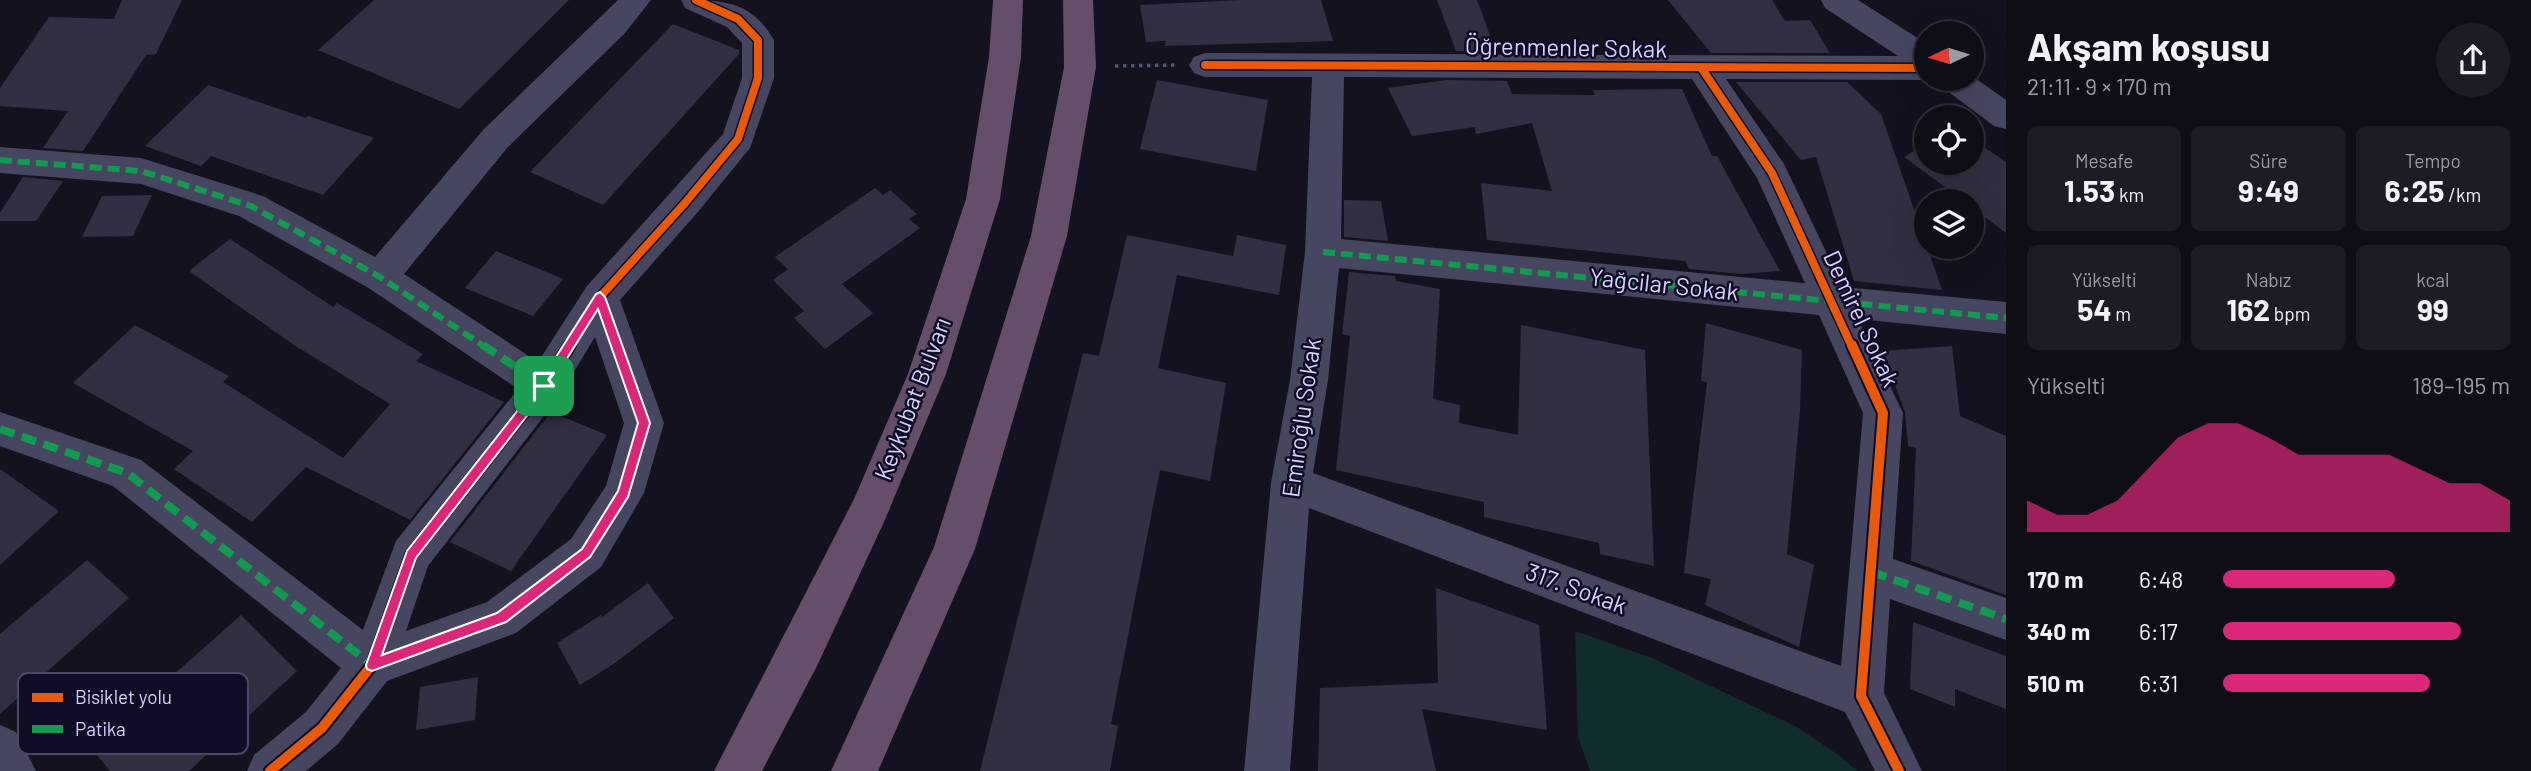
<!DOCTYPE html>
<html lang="tr">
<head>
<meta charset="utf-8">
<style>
	body { margin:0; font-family:Barlow,sans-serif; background:#1d1c24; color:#f1f3f6; height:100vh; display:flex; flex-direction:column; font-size:26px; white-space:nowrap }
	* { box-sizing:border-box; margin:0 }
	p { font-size:23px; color:#9b9ca1 }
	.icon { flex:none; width:38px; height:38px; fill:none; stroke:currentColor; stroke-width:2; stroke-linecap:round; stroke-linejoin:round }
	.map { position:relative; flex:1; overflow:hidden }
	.panel { display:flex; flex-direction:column; background:#0f0e17; width:525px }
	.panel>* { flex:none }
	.needle { width:46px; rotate:266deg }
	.buttons { position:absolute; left:1914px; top:21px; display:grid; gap:14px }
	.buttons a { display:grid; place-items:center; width:70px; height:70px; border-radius:50%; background:#0f0e17; box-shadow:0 7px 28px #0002,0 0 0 2px #2f2e36; font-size:35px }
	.pin { position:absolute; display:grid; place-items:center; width:60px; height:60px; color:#fff; margin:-30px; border-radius:14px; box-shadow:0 4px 10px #0006 }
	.round { display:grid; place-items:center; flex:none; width:74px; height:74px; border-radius:37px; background:#1d1c24 }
	.overview { display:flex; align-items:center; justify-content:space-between; height:119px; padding:0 21px }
	h1 { font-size:38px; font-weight:700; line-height:52px }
	.figures { display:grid; grid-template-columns:repeat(3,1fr); gap:10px; height:119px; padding:7px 21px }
	.figures div { display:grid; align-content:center; border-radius:10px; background:#1d1c24; text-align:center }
	.figures b { font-size:30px; font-weight:700 }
	.figures small { font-size:19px; font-weight:400 }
	.figures p { font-size:19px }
	.chart { height:196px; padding:14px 21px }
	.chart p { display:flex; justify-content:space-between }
	.chart svg { width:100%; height:126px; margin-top:7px; fill:#db2777; opacity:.7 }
	ul { padding:0 21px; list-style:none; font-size:23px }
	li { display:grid; grid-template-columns:112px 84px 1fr; align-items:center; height:52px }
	li i { height:18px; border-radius:9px; background:#db2777 }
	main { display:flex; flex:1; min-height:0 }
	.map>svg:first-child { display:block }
</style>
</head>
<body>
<main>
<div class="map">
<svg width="2006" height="771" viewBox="0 0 2006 771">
	<rect width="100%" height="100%" fill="#14121f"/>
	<!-- green -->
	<polygon fill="#102c2d" points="1575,631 1652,658 1797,727 1840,756 1857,771 1590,771 1578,737"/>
	<!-- building -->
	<g fill="#322f42">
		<polygon points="122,0 182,0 156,54 146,55 83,151 43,148 68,111 0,106 0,88 49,17 114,19"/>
		<polygon points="374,0 569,0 459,109 318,50"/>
		<polygon points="1240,0 1321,0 1333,41 1165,46 1166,41 1146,42 1140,5"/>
		<polygon points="1437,0 1477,0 1496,52 1456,51"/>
		<polygon points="1668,0 1772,0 1785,21 1810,20 1830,53 1711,53"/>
		<polygon points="673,24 739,50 739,54 603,205 530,172"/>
		<polygon points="1157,80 1268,100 1256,171 1140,149"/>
		<polygon points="1446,80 1507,81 1512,94 1595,95 1593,90 1682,89 1712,156 1717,156 1780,271 1740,274 1689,269 1685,261 1487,240 1481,183 1552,191 1532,123 1476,134 1475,127 1412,136 1388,88"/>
		<polygon points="1736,82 1847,82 1881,114 1942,290 1854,281 1816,157 1801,160"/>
		<polygon points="208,85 306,118 308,116 374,138 323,195 211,156 201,166 145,146"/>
		<polygon points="1972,139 2006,162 2006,233 1972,207 1972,201 1964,201 1904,157 1927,143 1927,163 1972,163"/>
		<polygon points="23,177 63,181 36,221 0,221 0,213"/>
		<polygon points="875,188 883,195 890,190 917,214 909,219 920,228 842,284 873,313 825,349 794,318 804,311 773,280 788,269 775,257"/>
		<polygon points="152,195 133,236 82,237 102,196"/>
		<polygon points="1344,200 1381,201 1388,241 1344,237"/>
		<polygon points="1127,235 1233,256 1237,235 1286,245 1279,295 1177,275 1158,368 1226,383 1210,481 1160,470 1111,724 1118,726 1110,771 980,771 1083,353 1099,356"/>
		<polygon points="230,239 333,307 337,303 423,354 416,361 504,402 410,520 306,467 252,522 174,469 193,451 73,383 135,325 229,376 223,382 343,458 390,404 294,345 189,271"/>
		<polygon points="496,251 563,279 533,316 465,288"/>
		<polygon points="1349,272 1395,276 1396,281 1440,289 1433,399 1460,405 1459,423 1518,435 1521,325 1645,350 1654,566 1600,554 1599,543 1484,517 1484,502 1336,470 1350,336 1342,334"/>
		<polygon points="1706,323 1802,350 1800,410 1787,554 1814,565 1799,647 1705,605 1711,579 1684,573 1707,382 1701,381"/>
		<polygon points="1952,346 1960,416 2006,436 2006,595 1911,561 1916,448 1908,446 1905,412 1882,351"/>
		<polygon points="551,412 607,435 511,571 450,542"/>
		<polygon points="0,469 59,511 0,565"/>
		<polygon points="87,560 129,598 0,714 0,634"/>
		<polygon points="648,583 674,618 615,663 580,685 557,643 601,615 602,617"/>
		<polygon points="1436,588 1539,625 1547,730 1422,709 1436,771 1318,771 1320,688 1438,683"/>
		<polygon points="241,615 297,671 189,771 110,771 91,748"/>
		<polygon points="1913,622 2006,656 2006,709 1955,689 1955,707 1910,689"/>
		<polygon points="478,677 475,720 416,730 420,687"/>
	</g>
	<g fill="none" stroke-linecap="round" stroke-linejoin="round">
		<!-- path -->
		<polyline stroke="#485a6b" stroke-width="3.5" stroke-dasharray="3.5 4.5" stroke-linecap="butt" points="1115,66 1176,65"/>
		<!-- minor -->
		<g fill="#474661" fill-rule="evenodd">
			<path d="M618,0H651L625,33L508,147L404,274L538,362L587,286L723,134L742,78V43L727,27L685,8L681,0C722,0 751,0 774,40V78L750,148L697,213L620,300L664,423L644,493L601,567L516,633L387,681L338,744L306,771H247L254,755L306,712L341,668L113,486L0,446V412L141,460L363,630L396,541L518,389L367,287L239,216L141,184L0,173V147L141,158L263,196L375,257L484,129ZM595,337L624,423L606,486L571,539L487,602L406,631L428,566L558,398Z"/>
			<path d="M1821,0H1858L1927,44V79H1930L1927,80L1726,79L1784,164L1843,287L2006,302V334L1858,319L1903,413L1893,559L2006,598V640L1890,599L1884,693L1922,771H1875L1845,712L1309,508L1290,771H1244L1271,483L1290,380L1305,252L1312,77H1205L1194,73L1189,65L1194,57L1205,53L1898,56L1825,8ZM1344,77L1692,79L1757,178L1805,283L1341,239ZM1339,268L1819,315L1863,413L1841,666L1313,473L1328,380Z"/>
			<polygon points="1972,76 2006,100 2006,129 1994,126 1942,87 1937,79 1972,79"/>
			<polygon points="0,725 16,732 36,771 0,771"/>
		</g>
		<!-- highway -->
		<g fill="#644e6a" fill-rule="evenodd">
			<polygon points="993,0 1023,0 1021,57 1000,199 946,374 884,522 817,666 762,771 714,771 854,499 908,374 966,199 989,57"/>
			<polygon points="1063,0 1093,0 1096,67 1067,236 975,549 878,771 831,771 934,547 1031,236 1064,67"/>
		</g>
		<!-- quiet-far1 -->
		<g stroke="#139951" stroke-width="6" stroke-dasharray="12 6" stroke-linecap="butt">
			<polyline points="0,160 141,171 251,206 380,277 485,347"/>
			<polyline points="1323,252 2006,318"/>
		</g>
		<!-- quiet -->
		<g stroke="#139951" stroke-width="8" stroke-dasharray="15 8" stroke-linecap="butt">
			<polyline points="483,345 544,386"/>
			<polyline points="0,429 127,473 372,665"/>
			<polyline points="1872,572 2006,619"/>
		</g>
		<defs>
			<g id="cycleway-far1">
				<polyline points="1205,65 1927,68"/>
				<polyline points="1702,69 1772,173 1852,347"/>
				<polyline points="569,347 600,297 685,203 738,139 758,78 758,40 738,19 696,0"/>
			</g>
			<g id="cycleway">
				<polyline points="1852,345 1883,413 1861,696 1899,771"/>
				<polyline points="270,771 322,728 372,665 411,555 544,386 570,345"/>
			</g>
		</defs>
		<!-- cycleway-far1 casing -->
		<use href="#cycleway-far1" stroke="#100c25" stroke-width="11"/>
		<!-- cycleway casing -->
		<use href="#cycleway" stroke="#100c25" stroke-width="14"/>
		<!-- cycleway-far1 -->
		<use href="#cycleway-far1" stroke="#e8590c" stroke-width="8"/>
		<!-- cycleway -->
		<use href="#cycleway" stroke="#e8590c" stroke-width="10"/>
	</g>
	<!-- route -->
	<path fill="#db2777" stroke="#fff" stroke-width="2" fill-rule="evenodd" d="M600,292L605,297L650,423L628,497L590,557L506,622L372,671L367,669L366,665L407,551L540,382L596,294ZM598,309L638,423L618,491L582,549L497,613L382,655L416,558L548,389Z"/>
	<g text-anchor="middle" stroke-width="5" stroke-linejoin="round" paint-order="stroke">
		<!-- street labels -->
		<g font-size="24" fill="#d6d0ff" stroke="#100c25">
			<text transform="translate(1566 48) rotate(1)" y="8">Öğrenmenler Sokak</text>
			<text transform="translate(1664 285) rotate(6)" y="8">Yağcilar Sokak</text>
			<text transform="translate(1861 319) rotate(65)" y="8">Demirel Sokak</text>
			<text transform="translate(913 399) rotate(-69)" y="8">Keykubat Bulvarı</text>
			<text transform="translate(1302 418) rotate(-82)" y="8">Emiroğlu Sokak</text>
			<text transform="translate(1576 589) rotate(20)" y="8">317. Sokak</text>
		</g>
	</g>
	<!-- legend -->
	<rect x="18" y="673" width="230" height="81" rx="10" fill="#100c25" stroke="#4b4766" stroke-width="2"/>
	<rect x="32" y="693" width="31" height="9" fill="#e8590c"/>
	<rect x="32" y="725" width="31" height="8" fill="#139951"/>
	<g font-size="19" fill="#d6d0ff">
		<text x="75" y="704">Bisiklet yolu</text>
		<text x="75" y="736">Patika</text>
	</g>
</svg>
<div class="buttons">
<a><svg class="needle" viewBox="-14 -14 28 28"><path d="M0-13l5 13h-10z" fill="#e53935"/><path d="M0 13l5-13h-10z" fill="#9b9ca1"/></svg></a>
<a><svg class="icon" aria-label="locate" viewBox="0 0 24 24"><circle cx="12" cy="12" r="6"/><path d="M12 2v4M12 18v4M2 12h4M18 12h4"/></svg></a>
<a><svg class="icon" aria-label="layers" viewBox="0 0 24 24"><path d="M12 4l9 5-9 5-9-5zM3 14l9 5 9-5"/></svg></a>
</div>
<div class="pin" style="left:544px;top:386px;background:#1e9e55"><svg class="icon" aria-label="arrive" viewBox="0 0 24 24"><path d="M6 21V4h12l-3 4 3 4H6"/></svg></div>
</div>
<section class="panel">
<div class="overview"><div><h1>Akşam koşusu</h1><p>21:11 · 9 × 170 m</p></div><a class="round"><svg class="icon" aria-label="share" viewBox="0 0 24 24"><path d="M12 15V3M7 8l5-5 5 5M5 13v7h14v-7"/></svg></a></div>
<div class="figures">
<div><p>Mesafe</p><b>1.53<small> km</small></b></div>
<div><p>Süre</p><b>9:49</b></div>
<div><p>Tempo</p><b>6:25<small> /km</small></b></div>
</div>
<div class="figures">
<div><p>Yükselti</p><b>54<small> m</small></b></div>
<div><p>Nabız</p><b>162<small> bpm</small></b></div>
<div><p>kcal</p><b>99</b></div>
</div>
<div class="chart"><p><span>Yükselti</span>189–195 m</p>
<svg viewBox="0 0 160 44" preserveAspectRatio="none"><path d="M0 44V33L10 38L20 38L30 33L40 22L50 11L60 6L70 6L80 11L90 17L100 17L110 17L120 17L130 22L140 27L150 27L160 33V44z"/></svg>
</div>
<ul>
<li><b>170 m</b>6:48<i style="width:60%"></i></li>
<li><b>340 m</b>6:17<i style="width:83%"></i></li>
<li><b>510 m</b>6:31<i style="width:72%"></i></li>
</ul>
</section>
</main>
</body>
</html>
